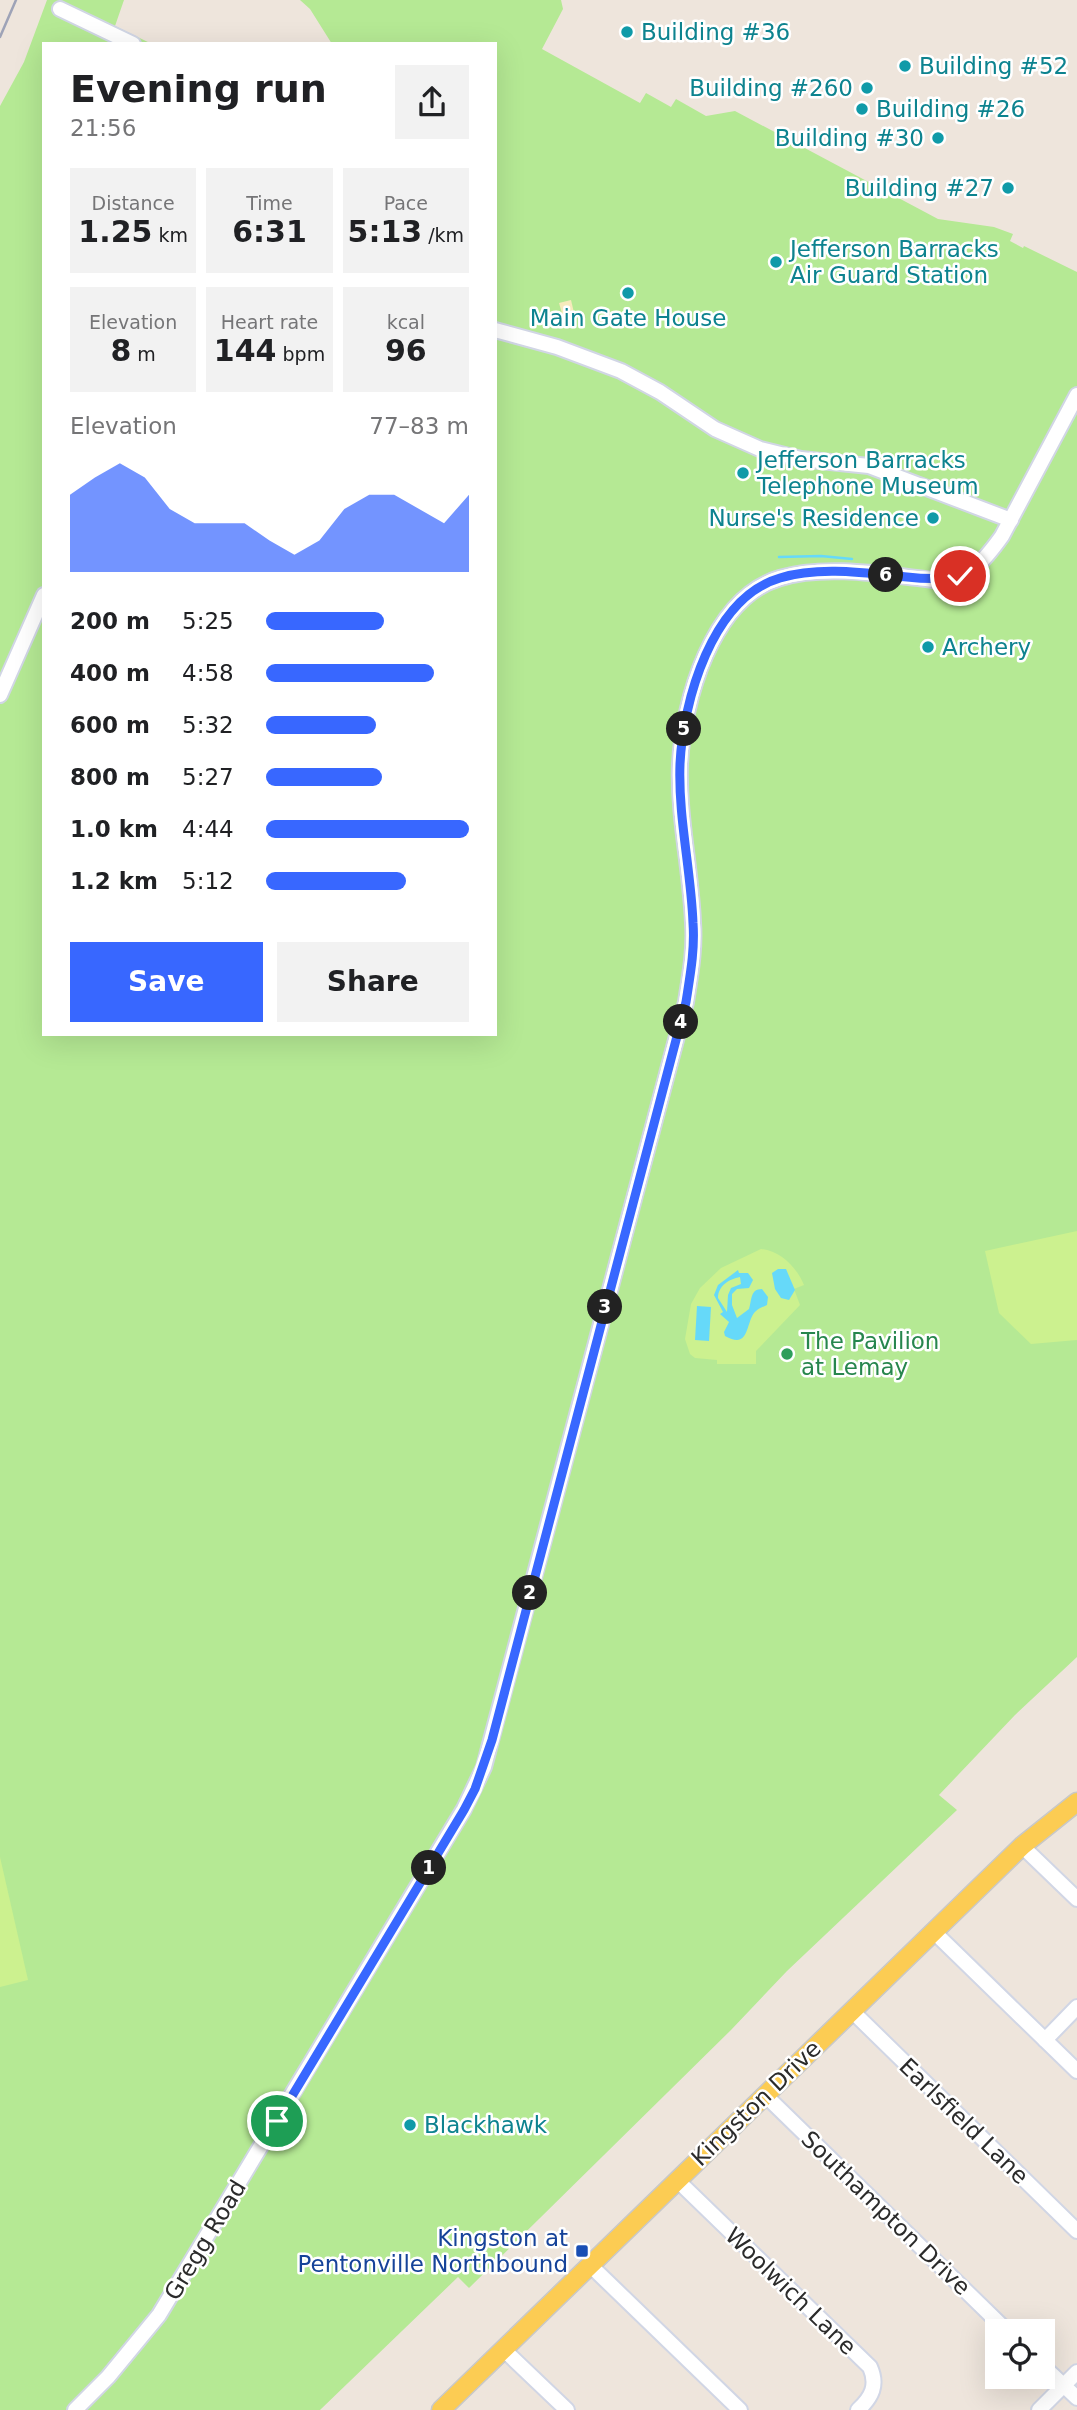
<!DOCTYPE html>
<html lang="en">
<head>
<meta charset="utf-8">
<style>
	body { margin:0; font-family:"DejaVu Sans",sans-serif; background:#f2f2f2; color:#202124; height:100vh; display:flex; flex-direction:column; font-size:26px; white-space:nowrap }
	* { box-sizing:border-box; margin:0 }
	p { font-size:23px; color:#757577 }
	.icon { flex:none; width:38px; height:38px; fill:none; stroke:currentColor; stroke-width:2; stroke-linecap:round; stroke-linejoin:round }
	.map { position:relative; flex:1; overflow:hidden }
	.side { position:absolute; left:42px; top:42px; width:455px; height:994px; display:flex; flex-direction:column; background:#fff; border-radius:0px; box-shadow:0 7px 28px #0002 }
	.side>* { flex:none }
	.buttons { position:absolute; left:985px; top:2319px; display:grid; gap:14px }
	.buttons a { display:grid; place-items:center; width:70px; height:70px; border-radius:0px; background:#fff; box-shadow:0 7px 28px #0002; font-size:35px }
	.pin { position:absolute; display:grid; place-items:center; width:60px; height:60px; color:#fff; margin:-30px; border:4px solid #fff; border-radius:50%; box-shadow:0 2px 7px #0007 }
	.km { position:absolute; width:35px; height:35px; margin:-18px; border-radius:50%; background:#222; color:#fff; font-size:19px; line-height:35px; text-align:center }
	.round { display:grid; place-items:center; flex:none; width:74px; height:74px; border-radius:0px; background:#f2f2f2 }
	.summary { display:flex; align-items:center; justify-content:space-between; height:119px; padding:0 28px }
	h1 { font-size:38px; font-weight:800; line-height:52px }
	.stats { display:grid; grid-template-columns:repeat(3,1fr); gap:10px; height:119px; padding:7px 28px }
	.stats div { display:grid; align-content:center; border-radius:0px; background:#f2f2f2; text-align:center }
	.stats b { font-size:30px; font-weight:800 }
	.stats small { font-size:19px; font-weight:400 }
	.stats p { font-size:19px }
	.chart { height:196px; padding:14px 28px }
	.chart p { display:flex; justify-content:space-between }
	.chart svg { width:100%; height:126px; margin-top:7px; fill:#3867ff; opacity:.7 }
	.action { display:flex; gap:14px; margin-top:auto; padding:14px 28px }
	.action a { flex:1; height:80px; border-radius:0px; background:#3867ff; color:#fff; font-size:28px; font-weight:800; line-height:80px; text-align:center }
	.action a+a { background:#f2f2f2; color:#202124 }
	ul { padding:0 28px; list-style:none; font-size:23px }
	li { display:grid; grid-template-columns:112px 84px 1fr; align-items:center; height:52px }
	li i { height:18px; border-radius:9px; background:#3867ff }
	.map>svg:first-child { display:block }
</style>
</head>
<body>
<div class="map">
<svg width="1077" height="2410" viewBox="0 0 1077 2410">
	<rect width="100%" height="100%" fill="#eee5dc"/>
	<!-- green -->
	<polygon fill="#b5e994" points="47,0 124,0 115,26 152,44 44,44 44,1034 495,1034 495,44 332,44 310,9 300,0 561,0 563,9 542,49 640,103 646,93 671,107 676,99 706,116 735,111 938,219 994,227 1013,234 1010,241 1023,248 1024,246 1077,272 1077,1657 1015,1715 939,1795 957,1810 787,1971 731,2030 469,2288 458,2277 320,2410 0,2410 0,106 24,62"/>
	<!-- sand -->
	<polygon fill="#f6eabc" points="571,300 575,317 564,320 559,303"/>
	<!-- pitch -->
	<g fill="#ccf18f">
		<polygon points="1077,1231 1077,1340 1031,1344 999,1313 985,1251"/>
		<path d="M761,1249C781,1251 797,1268 804,1285L794,1289L800,1305L756,1351V1364H717V1360L695,1358L690,1354L685,1339L691,1304L700,1288L721,1268Z"/>
		<polygon points="0,1857 28,1980 0,1987"/>
	</g>
	<!-- water -->
	<g fill="#66d9f9" fill-rule="evenodd">
		<polygon points="778,1269 786,1269 795,1290 789,1300 781,1298 775,1289 772,1273"/>
		<path d="M738,1270L739,1273H748L753,1280L749,1288L737,1289L732,1294V1305L737,1318L749,1309C752,1300 750,1289 762,1289L768,1297L767,1305C763,1307 759,1308 756,1311C745,1320 751,1351 725,1336L724,1332L729,1322L720,1314L723,1312L714,1295L718,1285ZM740,1277L741,1284L731,1288L728,1295L727,1312L718,1298C718,1286 729,1279 740,1277Z"/>
		<polygon points="697,1306 711,1307 709,1341 695,1340"/>
	</g>
	<g fill="none" stroke-linecap="round" stroke-linejoin="round">
		<!-- stream -->
		<polyline stroke="#66d9f9" stroke-width="2.5" points="779,557 821,556 852,559"/>
		<defs>
			<g id="minor">
				<polyline points="60,9 133,44"/>
				<polyline points="495,330 557,347 621,371 660,392 715,429 760,449 801,459 869,466 1011,520"/>
				<polyline points="0,695 44,595"/>
				<polyline points="1022,1846 1077,1899"/>
				<polyline points="933,1931 1077,2071"/>
				<polyline points="852,2011 1077,2231"/>
				<polyline points="1045,2040 1077,2007"/>
				<polyline points="765,2095 1007,2331"/>
				<path d="M677,2180L870,2367C878,2385 872,2397 858,2410"/>
				<polyline points="590,2265 740,2410"/>
				<polyline points="503,2349 567,2410"/>
				<polyline points="1043,2366 1077,2398"/>
				<path d="M75,2410L108,2377L159,2315L464,1809L484,1767L686,1002C690,976 695,950 693,923C691,870 678,817 680,764C683,701 712,598 780,578C825,564 887,575 934,580C970,578 982,564 1002,536L1077,395"/>
				<polyline points="1039,2410 1077,2372"/>
			</g>
			<polyline id="major" points="441,2410 1022,1846 1077,1802"/>
		</defs>
		<!-- minor casing -->
		<use href="#minor" stroke="#d1d6e5" stroke-width="18"/>
		<!-- major casing -->
		<use href="#major" stroke="#c8c8c8" stroke-width="21"/>
		<!-- minor -->
		<use href="#minor" stroke="#fff" stroke-width="14"/>
		<!-- major -->
		<use href="#major" stroke="#fccc53" stroke-width="18"/>
		<!-- rail -->
		<polyline stroke="#9ea3b7" stroke-width="2.5" points="0,37 16,0"/>
	</g>
	<g fill="none" stroke-linecap="round" stroke-linejoin="round">
		<defs>
			<path id="route" d="M277,2121L464,1810L475,1789L492,1740L686,1002C690,976 695,950 693,923C691,870 678,817 680,764C683,701 712,598 780,578C819,566 866,573 907,577C925,579 941,580 960,576"/>
		</defs>
		<!-- route casing -->
		<use href="#route" stroke="#fff" stroke-width="14"/>
		<!-- route -->
		<use href="#route" stroke="#3867ff" stroke-width="9"/>
	</g>
	<!-- markers -->
	<g fill="#0f9aa8" stroke="#fff" stroke-width="2.5">
		<circle cx="627" cy="32" r="7"/>
		<circle cx="905" cy="66" r="7"/>
		<circle cx="867" cy="88" r="7"/>
		<circle cx="862" cy="109" r="7"/>
		<circle cx="938" cy="138" r="7"/>
		<circle cx="1008" cy="188" r="7"/>
		<circle cx="776" cy="262" r="7"/>
		<circle cx="628" cy="293" r="7"/>
		<circle cx="743" cy="473" r="7"/>
		<circle cx="933" cy="518" r="7"/>
		<circle cx="928" cy="647" r="7"/>
		<circle cx="410" cy="2125" r="7"/>
	</g>
	<circle fill="#2e9e5b" stroke="#fff" stroke-width="2.5" cx="787" cy="1354" r="7"/>
	<rect fill="#1a4fb4" stroke="#fff" stroke-width="2.5" x="575" y="2244" width="14" height="14" rx="3.5"/>
	<g text-anchor="middle" stroke-width="5" stroke-linejoin="round" paint-order="stroke">
		<!-- culture labels -->
		<g font-size="23" fill="#0d838f" stroke="#fff" text-anchor="start">
			<text x="641" y="40">Building #36</text>
			<text x="919" y="74">Building #52</text>
			<text x="853" y="96" text-anchor="end">Building #260</text>
			<text x="876" y="117">Building #26</text>
			<text x="924" y="146" text-anchor="end">Building #30</text>
			<text x="994" y="196" text-anchor="end">Building #27</text>
			<text x="790" y="257">Jefferson Barracks<tspan x="790" dy="26">Air Guard Station</tspan></text>
			<text x="628" y="326" text-anchor="middle">Main Gate House</text>
			<text x="757" y="468">Jefferson Barracks<tspan x="757" dy="26">Telephone Museum</tspan></text>
			<text x="919" y="526" text-anchor="end">Nurse's Residence</text>
			<text x="942" y="655">Archery</text>
			<text x="424" y="2133">Blackhawk</text>
		</g>
		<!-- leisure labels -->
		<g font-size="23" fill="#27864d" stroke="#fff" text-anchor="start">
			<text x="801" y="1349">The Pavilion<tspan x="801" dy="26">at Lemay</tspan></text>
		</g>
		<!-- street labels -->
		<g font-size="23" fill="#2b2b2b" stroke="#fff">
			<text transform="translate(756 2103) rotate(-44)" y="8">Kingston Drive</text>
			<text transform="translate(964 2121) rotate(44)" y="8">Earlsfield Lane</text>
			<text transform="translate(886 2213) rotate(44)" y="8">Southampton Drive</text>
			<text transform="translate(205 2240) rotate(-59)" y="8">Gregg Road</text>
			<text transform="translate(791 2291) rotate(44)" y="8">Woolwich Lane</text>
		</g>
		<!-- transit labels -->
		<g font-size="23" fill="#164399" stroke="#fff" text-anchor="end">
			<text x="568" y="2246">Kingston at<tspan x="568" dy="26">Pentonville Northbound</tspan></text>
		</g>
	</g>
</svg>
<div class="buttons">
<a><svg class="icon" aria-label="locate" viewBox="0 0 24 24"><circle cx="12" cy="12" r="6"/><path d="M12 2v4M12 18v4M2 12h4M18 12h4"/></svg></a>
</div>
<div class="pin" style="left:277px;top:2121px;background:#1e9e55"><svg class="icon" aria-label="arrive" viewBox="0 0 24 24"><path d="M6 21V4h12l-3 4 3 4H6"/></svg></div>
<div class="pin" style="left:960px;top:576px;background:#d93025"><svg class="icon" aria-label="check" viewBox="0 0 24 24"><path d="M5 12l5 5 9-10"/></svg></div>
<b class="km" style="left:429px;top:1868px">1</b>
<b class="km" style="left:530px;top:1593px">2</b>
<b class="km" style="left:605px;top:1307px">3</b>
<b class="km" style="left:681px;top:1022px">4</b>
<b class="km" style="left:684px;top:729px">5</b>
<b class="km" style="left:886px;top:575px">6</b>
<section class="side">
<div class="summary"><div><h1>Evening run</h1><p>21:56</p></div><a class="round"><svg class="icon" aria-label="share" viewBox="0 0 24 24"><path d="M12 15V3M7 8l5-5 5 5M5 13v7h14v-7"/></svg></a></div>
<div class="stats">
<div><p>Distance</p><b>1.25<small> km</small></b></div>
<div><p>Time</p><b>6:31</b></div>
<div><p>Pace</p><b>5:13<small> /km</small></b></div>
</div>
<div class="stats">
<div><p>Elevation</p><b>8<small> m</small></b></div>
<div><p>Heart rate</p><b>144<small> bpm</small></b></div>
<div><p>kcal</p><b>96</b></div>
</div>
<div class="chart"><p><span>Elevation</span>77–83 m</p>
<svg viewBox="0 0 160 44" preserveAspectRatio="none"><path d="M0 44V17L10 11L20 6L30 11L40 22L50 27L60 27L70 27L80 33L90 38L100 33L110 22L120 17L130 17L140 22L150 27L160 17V44z"/></svg>
</div>
<ul>
<li><b>200 m</b>5:25<i style="width:58%"></i></li>
<li><b>400 m</b>4:58<i style="width:83%"></i></li>
<li><b>600 m</b>5:32<i style="width:54%"></i></li>
<li><b>800 m</b>5:27<i style="width:57%"></i></li>
<li><b>1.0 km</b>4:44<i style="width:100%"></i></li>
<li><b>1.2 km</b>5:12<i style="width:69%"></i></li>
</ul>
<div class="action"><a>Save</a><a>Share</a></div>
</section>
</div>
</body>
</html>
